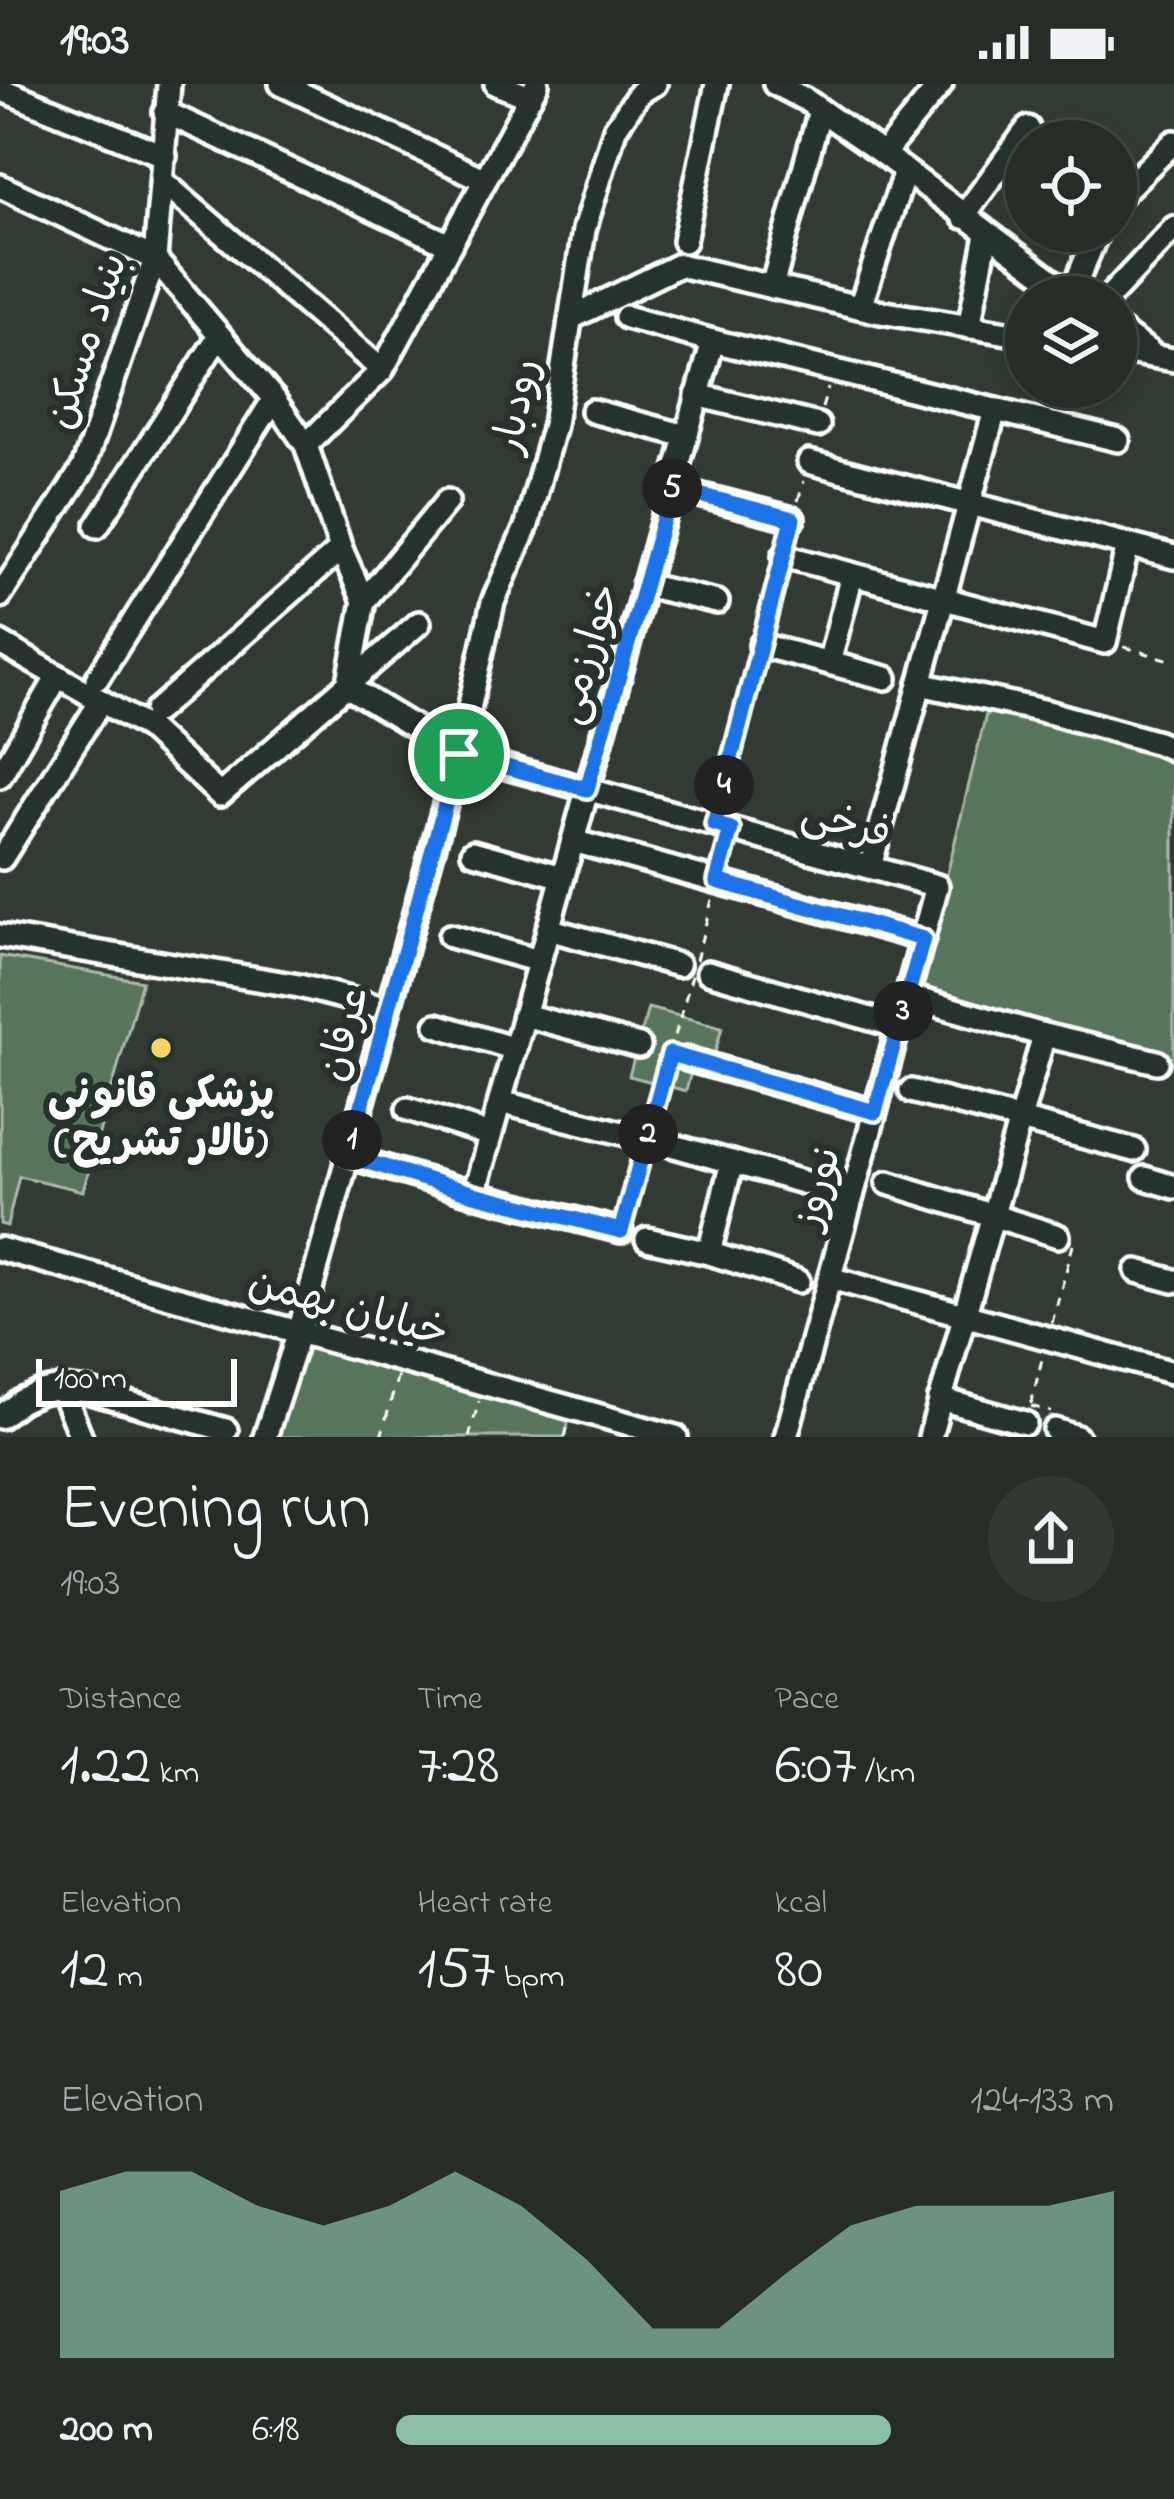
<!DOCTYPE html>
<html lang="en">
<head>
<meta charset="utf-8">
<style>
	body { margin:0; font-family:"Indie Flower","Playpen Sans Arabic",sans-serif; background:#323832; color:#f1f3f6; height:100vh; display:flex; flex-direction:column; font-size:45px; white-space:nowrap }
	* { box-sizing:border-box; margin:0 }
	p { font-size:39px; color:#a4a7a7 }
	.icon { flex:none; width:66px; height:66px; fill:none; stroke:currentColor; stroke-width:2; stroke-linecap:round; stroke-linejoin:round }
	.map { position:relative; height:1353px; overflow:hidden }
	.side { display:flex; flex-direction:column; background:#262c26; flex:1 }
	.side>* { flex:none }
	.tools { position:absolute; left:1005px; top:36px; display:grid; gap:24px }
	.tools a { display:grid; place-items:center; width:132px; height:132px; border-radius:50%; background:#262c26; box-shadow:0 6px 18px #0003,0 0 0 3px #424843; font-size:60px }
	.scale { position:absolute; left:36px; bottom:30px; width:201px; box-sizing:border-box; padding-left:12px; border:6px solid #fff; border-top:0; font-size:33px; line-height:42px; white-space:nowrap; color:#fff; -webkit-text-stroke:9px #26332d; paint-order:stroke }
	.pin { position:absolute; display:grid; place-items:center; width:102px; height:102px; color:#fff; margin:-51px; border:6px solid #fff; border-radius:50%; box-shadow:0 3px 12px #0007 }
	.km { position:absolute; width:60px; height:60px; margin:-30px; border-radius:50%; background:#222; color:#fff; font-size:33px; line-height:60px; text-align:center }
	.round { display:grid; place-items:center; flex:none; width:126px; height:126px; border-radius:63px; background:#323832 }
	.headline { display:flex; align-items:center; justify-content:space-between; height:204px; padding:0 60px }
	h1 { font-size:66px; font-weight:600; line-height:90px }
	.figures { display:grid; grid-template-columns:repeat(3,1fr); gap:18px; height:204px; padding:12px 60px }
	.figures div { display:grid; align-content:center }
	.figures b { font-size:60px; font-weight:600 }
	.figures small { font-size:33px; font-weight:400 }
	.figures p { font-size:33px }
	.chart { height:336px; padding:24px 60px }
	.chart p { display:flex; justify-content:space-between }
	.chart svg { width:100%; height:216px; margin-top:12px; fill:#8abfa5; opacity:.7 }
	ul { padding:0 60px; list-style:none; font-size:39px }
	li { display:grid; grid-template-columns:192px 144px 1fr; align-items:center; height:90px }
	li i { height:30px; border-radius:15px; background:#8abfa5 }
	.status { display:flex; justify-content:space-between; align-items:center; height:84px; padding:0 60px; background:#262c26; direction:ltr }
	.status svg { height:33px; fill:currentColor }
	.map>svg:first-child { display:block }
</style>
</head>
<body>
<div class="status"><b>19:03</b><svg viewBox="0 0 49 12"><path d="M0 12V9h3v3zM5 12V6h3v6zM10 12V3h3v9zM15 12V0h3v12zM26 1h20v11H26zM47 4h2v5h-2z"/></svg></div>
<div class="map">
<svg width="1174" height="1353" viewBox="0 0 1174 1353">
	<rect width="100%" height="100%" fill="#323b33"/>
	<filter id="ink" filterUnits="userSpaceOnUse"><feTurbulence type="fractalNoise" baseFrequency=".00833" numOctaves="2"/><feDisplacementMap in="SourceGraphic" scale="24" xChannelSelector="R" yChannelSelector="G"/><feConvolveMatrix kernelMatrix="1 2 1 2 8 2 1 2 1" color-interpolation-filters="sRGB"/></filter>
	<g filter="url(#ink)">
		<!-- green -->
		<g fill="#57745c" stroke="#abbaae" stroke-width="3">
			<polygon points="988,622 1174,677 1174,979 920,901"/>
			<polygon points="0,872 142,897 83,1107 19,1092 7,1142 0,1140"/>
			<polygon points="648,924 722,943 710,987 692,984 686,1007 629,992"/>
			<polygon points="300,1262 569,1336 565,1353 276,1353"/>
		</g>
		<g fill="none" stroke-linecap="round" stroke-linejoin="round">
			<defs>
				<g id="minor">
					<polyline points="281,0 485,96"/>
					<polyline points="496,0 530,13"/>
					<polyline points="775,0 806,16 883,70 1074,213"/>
					<polyline points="0,5 165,72"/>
					<polyline points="165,28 450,161"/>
					<polyline points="883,70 941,0"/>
					<polyline points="163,98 382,286"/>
					<polyline points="0,102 155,175 274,315 306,361 341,465 364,517 348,603 459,670 937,802 786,1353"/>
					<polyline points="1116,115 1174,58"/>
					<polyline points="963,133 1028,44"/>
					<polyline points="684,157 717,0"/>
					<polyline points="772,203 820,26"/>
					<polyline points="1071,211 1098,147"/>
					<polyline points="1109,213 1174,144"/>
					<polyline points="860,223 905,87"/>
					<polyline points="626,233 713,257 1118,356"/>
					<polyline points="571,234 679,181 880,228 1026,252"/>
					<polyline points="969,243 987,150"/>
					<polyline points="1116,244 1150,268"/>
					<polyline points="1116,266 1174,276"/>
					<polyline points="697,311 818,341"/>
					<polyline points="592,327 686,352"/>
					<polyline points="306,361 382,286 537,0"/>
					<polyline points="809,378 1174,473"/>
					<polyline points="672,404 793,435"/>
					<polyline points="97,442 219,252"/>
					<polyline points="784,472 1105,558 1128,461"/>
					<polyline points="644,501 717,518"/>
					<polyline points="0,512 83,384 155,175 169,0"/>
					<polyline points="364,517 447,417"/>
					<polyline points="0,559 148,644 220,711 419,539"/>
					<polyline points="761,561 886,594"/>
					<polyline points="829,579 852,491"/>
					<polyline points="97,595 274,315"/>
					<polyline points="920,600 1048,628 1158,659 1174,666"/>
					<polyline points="156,627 341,465"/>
					<polyline points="0,692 58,592"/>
					<polyline points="573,757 923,855"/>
					<polyline points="473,768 563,793"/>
					<polyline points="2,774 101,617"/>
					<polyline points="870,783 995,326"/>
					<polyline points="548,845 678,881"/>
					<polyline points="0,852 299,902 388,925"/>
					<polyline points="450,852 539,877"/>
					<polyline points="708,888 899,943"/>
					<polyline points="907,912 1044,951 1157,978"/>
					<polyline points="524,931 639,962"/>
					<polyline points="437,941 515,965"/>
					<polyline points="687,975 875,1028"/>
					<polyline points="911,1007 1134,1066"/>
					<polyline points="500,1018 634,1052"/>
					<polyline points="408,1025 490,1051"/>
					<polyline points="653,1056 852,1112"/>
					<polyline points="348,1072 474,1110 621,1147"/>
					<polyline points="1145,1094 1174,1103"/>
					<polyline points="888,1099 1058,1152"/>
					<polyline points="474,1110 713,257"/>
					<polyline points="647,1155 709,1169 798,1197"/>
					<polyline points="0,1165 676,1353"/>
					<polyline points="709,1169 732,1078"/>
					<polyline points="1137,1187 1174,1197"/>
					<polyline points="830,1194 1174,1289"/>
					<polyline points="61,1304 81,1353"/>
					<polyline points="940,1315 1025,1339"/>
					<polyline points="0,1333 21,1317 41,1308 61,1304 87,1307 226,1346"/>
					<polyline points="1055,1346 1077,1353"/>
					<polyline points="265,1353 299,1248 459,670 493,518 527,441 554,341 584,146 615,45 640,8 655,0"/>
					<polyline points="930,1353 1044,951"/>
				</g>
			</defs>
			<!-- minor casing -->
			<use href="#minor" stroke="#fff" stroke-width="30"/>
			<!-- path -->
			<g stroke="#fff" stroke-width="3" stroke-dasharray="9 9" stroke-linecap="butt">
				<polyline points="822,324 828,304"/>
				<polyline points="798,417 804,397"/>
				<polyline points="765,544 779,490"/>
				<polyline points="1124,563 1174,577"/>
				<polyline points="718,724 757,577"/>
				<polyline points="696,876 712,816"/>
				<polyline points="651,1038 692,891"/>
				<polyline points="626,1131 642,1071"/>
				<polyline points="1052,1239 1073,1161"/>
				<polyline points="1031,1320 1043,1271"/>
				<polyline points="1031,1322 1051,1328"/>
				<polyline points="381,1353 398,1291"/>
				<polyline points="469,1353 479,1317"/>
				<polyline points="565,1353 568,1341"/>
			</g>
			<!-- minor -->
			<use href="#minor" stroke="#26332d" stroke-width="21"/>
		</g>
	</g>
	<g fill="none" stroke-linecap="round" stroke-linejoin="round" filter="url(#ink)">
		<defs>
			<polygon id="route" points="672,404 793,435 714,740 731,745 717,797 923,855 875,1028 670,970 621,1147 474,1110 348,1072 459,670 587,705"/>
		</defs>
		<!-- route casing -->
		<use href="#route" stroke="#fff" stroke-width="24"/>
		<!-- route -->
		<use href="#route" stroke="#1a73e8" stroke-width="15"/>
	</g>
	<!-- markers -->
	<circle fill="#ffd166" stroke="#26332d" stroke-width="4.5" cx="161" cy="964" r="12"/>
	<g text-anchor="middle" stroke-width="12" stroke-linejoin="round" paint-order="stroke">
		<!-- street labels -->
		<g font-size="42" fill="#fff" stroke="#26332d">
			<text transform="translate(84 256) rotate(-72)" y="15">بنیاد مسکن</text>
			<text transform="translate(514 322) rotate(-79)" y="15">رودبار</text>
			<text transform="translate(585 569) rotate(-74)" y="15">خوارزمی</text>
			<text transform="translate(847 737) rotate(16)" y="15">فرخی</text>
			<text transform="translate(341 949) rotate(-75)" y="15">عرفان</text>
			<text transform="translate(815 1102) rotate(-75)" y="15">نوروز</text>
			<text transform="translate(349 1221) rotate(15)" y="15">خیابان بهمن</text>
		</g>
		<!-- poi labels -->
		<g font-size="42" font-weight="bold" fill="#fff" stroke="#26332d">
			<text x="161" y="1023">پزشکی قانونی<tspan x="161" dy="48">(تالار تشریح)</tspan></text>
		</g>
	</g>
</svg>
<div class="tools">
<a><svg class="icon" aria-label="locate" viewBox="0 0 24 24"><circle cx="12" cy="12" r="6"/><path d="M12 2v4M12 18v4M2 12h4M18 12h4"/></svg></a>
<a><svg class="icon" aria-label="layers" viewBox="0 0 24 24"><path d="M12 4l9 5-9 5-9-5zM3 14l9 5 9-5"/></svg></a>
</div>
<div class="scale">100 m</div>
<div class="pin" style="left:459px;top:670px;background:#1e9e55"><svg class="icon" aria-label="arrive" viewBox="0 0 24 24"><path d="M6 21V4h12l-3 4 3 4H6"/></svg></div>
<b class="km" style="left:352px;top:1056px">1</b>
<b class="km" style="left:648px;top:1050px">2</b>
<b class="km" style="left:903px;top:927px">3</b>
<b class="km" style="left:724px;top:701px">4</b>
<b class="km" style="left:672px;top:404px">5</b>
</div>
<section class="side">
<div class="headline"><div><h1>Evening run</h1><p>19:03</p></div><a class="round"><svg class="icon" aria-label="share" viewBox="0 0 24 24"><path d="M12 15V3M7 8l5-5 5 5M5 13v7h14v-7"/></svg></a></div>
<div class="figures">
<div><p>Distance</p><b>1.22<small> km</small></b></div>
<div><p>Time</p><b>7:28</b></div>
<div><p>Pace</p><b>6:07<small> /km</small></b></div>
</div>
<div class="figures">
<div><p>Elevation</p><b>12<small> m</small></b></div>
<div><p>Heart rate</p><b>157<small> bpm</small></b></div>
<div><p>kcal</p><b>80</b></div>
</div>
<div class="chart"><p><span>Elevation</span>124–133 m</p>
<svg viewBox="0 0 160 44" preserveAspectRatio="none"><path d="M0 44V10L10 6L20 6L30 13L40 17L50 13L60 6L70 13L80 24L90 38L100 38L110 27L120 17L130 13L140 13L150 13L160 10V44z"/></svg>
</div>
<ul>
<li><b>200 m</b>6:18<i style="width:69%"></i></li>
</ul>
</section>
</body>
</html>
